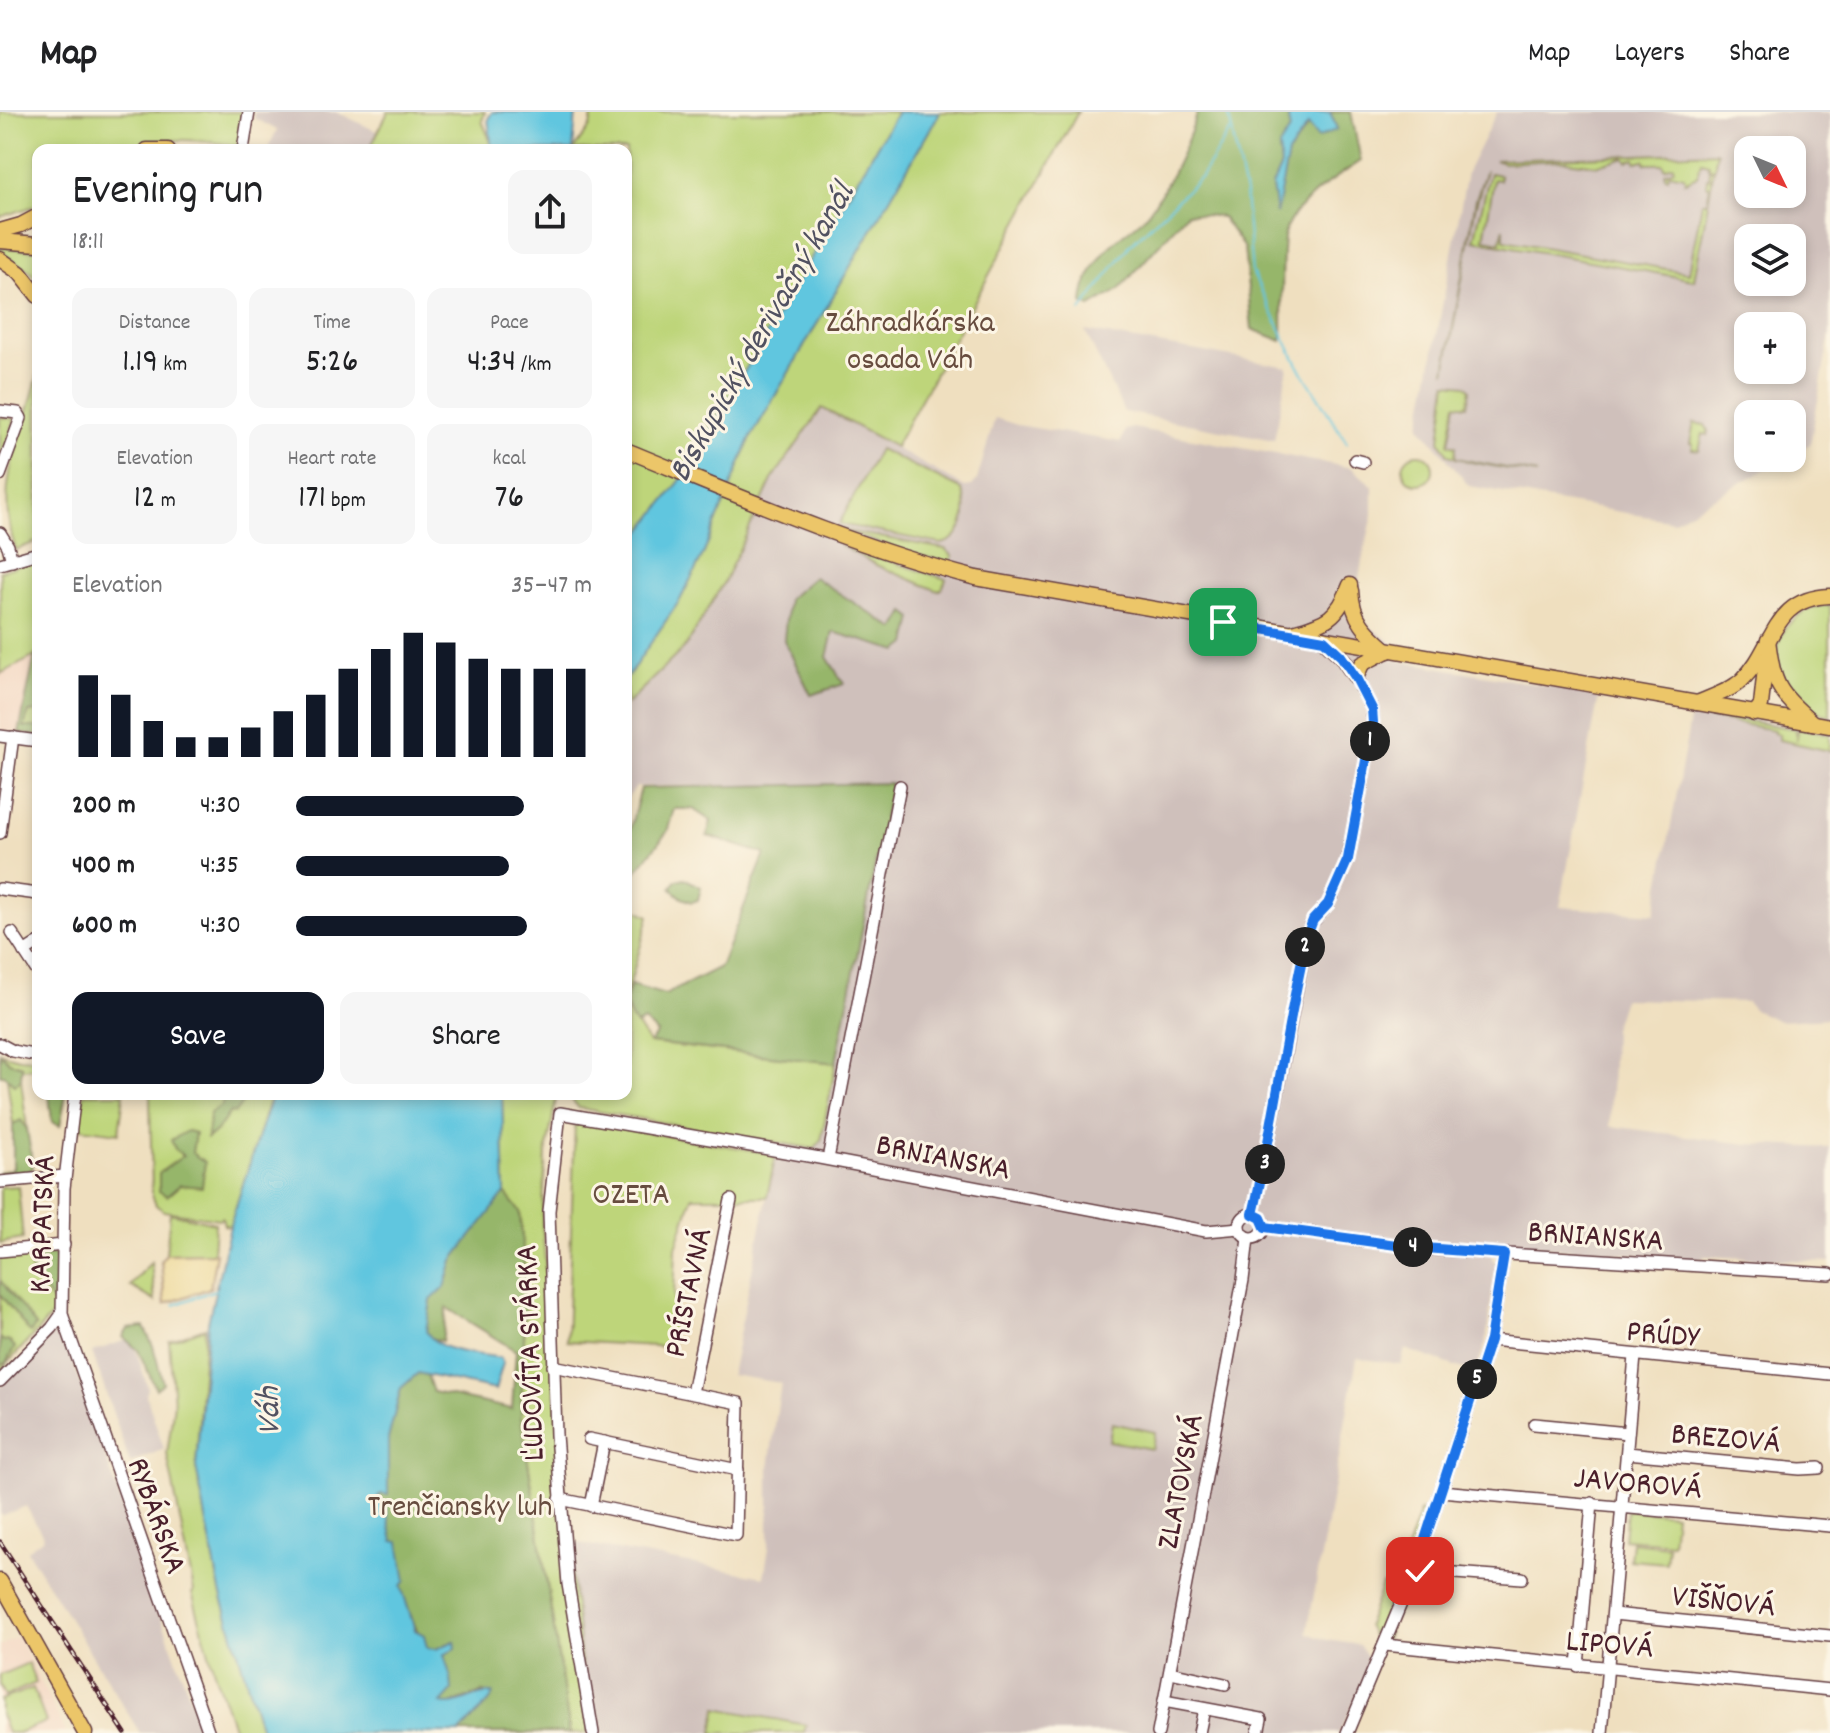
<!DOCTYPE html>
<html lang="en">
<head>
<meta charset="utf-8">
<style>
	body { margin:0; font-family:Dekko,sans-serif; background:#f6f6f6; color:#202124; height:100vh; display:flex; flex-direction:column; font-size:30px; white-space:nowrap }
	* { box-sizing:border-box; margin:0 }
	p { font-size:26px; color:#757577 }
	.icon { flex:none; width:44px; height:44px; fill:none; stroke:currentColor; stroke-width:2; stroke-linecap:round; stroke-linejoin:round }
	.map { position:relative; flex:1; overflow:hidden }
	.side { position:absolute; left:32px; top:32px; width:600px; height:956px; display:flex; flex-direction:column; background:#fff; border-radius:16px; box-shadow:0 4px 12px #0003 }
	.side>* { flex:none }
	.needle { width:52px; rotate:133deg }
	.buttons { position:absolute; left:1734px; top:24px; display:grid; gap:16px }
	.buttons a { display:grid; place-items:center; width:72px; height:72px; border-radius:16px; background:#fff; box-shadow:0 4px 12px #0003; font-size:40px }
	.pin { position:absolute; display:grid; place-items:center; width:68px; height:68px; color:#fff; margin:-34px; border-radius:16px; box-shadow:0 4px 12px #0006 }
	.km { position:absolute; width:40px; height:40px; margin:-20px; border-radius:50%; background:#222; color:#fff; font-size:22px; line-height:40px; text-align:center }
	.round { display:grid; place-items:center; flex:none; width:84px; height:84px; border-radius:16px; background:#f6f6f6 }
	.summary { display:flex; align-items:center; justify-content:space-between; height:136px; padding:0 40px }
	h1 { font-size:44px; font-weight:600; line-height:60px }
	.metrics { display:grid; grid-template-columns:repeat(3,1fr); gap:12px; height:136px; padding:8px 40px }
	.metrics div { display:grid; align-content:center; border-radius:16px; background:#f6f6f6; text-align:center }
	.metrics b { font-size:34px; font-weight:600 }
	.metrics small { font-size:22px; font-weight:400 }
	.metrics p { font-size:22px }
	.chart { height:224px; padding:16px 40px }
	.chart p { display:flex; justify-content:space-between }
	.chart svg { width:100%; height:144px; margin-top:8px; stroke:#111827; stroke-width:6 }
	.cta { display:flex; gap:16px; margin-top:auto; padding:16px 40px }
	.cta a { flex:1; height:92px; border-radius:16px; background:#111827; color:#fff; font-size:32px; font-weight:600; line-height:92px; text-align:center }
	.cta a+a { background:#f6f6f6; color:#202124 }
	ul { padding:0 40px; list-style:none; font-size:26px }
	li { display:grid; grid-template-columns:128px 96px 1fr; align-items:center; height:60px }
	li i { height:20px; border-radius:10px; background:#111827 }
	header { display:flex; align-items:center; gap:48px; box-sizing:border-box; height:112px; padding:0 40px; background:#fff; border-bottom:2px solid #e0e0e0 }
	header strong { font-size:38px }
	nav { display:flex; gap:44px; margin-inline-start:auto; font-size:28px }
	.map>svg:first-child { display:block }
</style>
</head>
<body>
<header>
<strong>Map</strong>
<nav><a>Map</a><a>Layers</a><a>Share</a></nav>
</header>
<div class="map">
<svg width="1830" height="1621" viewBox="0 0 1830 1621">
	<rect width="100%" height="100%" fill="#fcf5e5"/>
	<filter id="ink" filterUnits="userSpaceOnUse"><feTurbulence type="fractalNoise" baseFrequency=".0125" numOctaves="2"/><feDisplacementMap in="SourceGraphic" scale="16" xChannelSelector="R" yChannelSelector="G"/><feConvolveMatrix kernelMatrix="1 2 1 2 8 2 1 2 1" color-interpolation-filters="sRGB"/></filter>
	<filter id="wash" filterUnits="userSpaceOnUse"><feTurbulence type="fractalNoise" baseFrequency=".006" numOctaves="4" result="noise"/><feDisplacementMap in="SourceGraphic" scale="32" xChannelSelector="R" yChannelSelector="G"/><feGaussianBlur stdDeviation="1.8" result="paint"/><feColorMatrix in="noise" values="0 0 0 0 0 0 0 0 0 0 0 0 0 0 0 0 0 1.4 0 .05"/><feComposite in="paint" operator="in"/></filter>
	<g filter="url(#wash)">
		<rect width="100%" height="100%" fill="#efdfbf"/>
		<!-- built -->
		<g fill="#f3d4bf">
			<polygon points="35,543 19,621 0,618 0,563"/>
			<polygon points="18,1524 66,1621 0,1621 0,1534"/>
		</g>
		<!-- industrial -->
		<g fill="#cfc0bb" fill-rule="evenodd">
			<polygon points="254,0 337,0 378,20 369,38 267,38 277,18 254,6"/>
			<path d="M1497,0H1830V222L1810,332L1792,342V302H1748V346H1785L1673,409L1469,374L1420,314L1467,60ZM1748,38H1792V82H1748ZM1748,126H1792V170H1748ZM1748,214H1792V258H1748Z"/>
			<polygon points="1085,219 1288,255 1274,328 1124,300"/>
			<polygon points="822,296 965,375 972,374 977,368 995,306 1017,313 1121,330 1125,318 1133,316 1352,356 1373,374 1373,403 1362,449 1354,496 1365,511 1391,530 1390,547 1599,583 1560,795 1655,802 1692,597 1830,620 1830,906 1779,909 1754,898 1747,890 1623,887 1613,917 1610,1014 1747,1032 1830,1036 1830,1150 1705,1144 1699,1148 1491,1131 1492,1147 1496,1151 1486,1229 1475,1261 1405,1237 1401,1252 1357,1246 1307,1521 1327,1528 1359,1533 1372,1553 1339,1621 804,1621 806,1613 717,1596 713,1621 589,1621 568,1429 764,1465 769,1435 769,1355 781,1271 731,1263 778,1031 821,1029 891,672 650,674 636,675 626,688 626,567 686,534 725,468 772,368"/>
			<polygon points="56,1219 64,1224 159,1500 203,1621 140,1621 27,1438 44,1426 26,1394 2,1404 0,1401 0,1275 45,1228"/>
			<polygon points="132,1226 148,1276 146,1283 164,1337 130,1351 92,1240"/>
		</g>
		<!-- green -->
		<g fill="#bed57a" stroke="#847a52" stroke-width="2">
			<path d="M0,0H243L239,34C202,29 166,22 132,38H38V93L0,105Z"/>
			<polygon points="388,0 485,0 482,9 493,35 491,38 369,38"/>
			<polygon points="593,0 897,0 680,369 626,440 626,38 573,38 590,15"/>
			<polygon points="940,0 1078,0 895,335 822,296 772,368 725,468 686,534 626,593 626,567 680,488 703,443 750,327"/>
			<polygon points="1717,40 1694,168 1474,128 1490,61 1500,63 1500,68 1494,67 1484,127 1500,130 1504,116 1504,128 1689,161 1702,90 1707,90 1710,75 1706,73 1707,66 1712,66 1709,65 1710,58 1714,57 1709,56 1709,52 1701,50 1697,64 1685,70 1684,64 1669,61 1668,66 1665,65 1665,61 1674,57 1673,53 1665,56 1663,52 1646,52 1644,48 1636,50 1635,46 1627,49 1625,45 1598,53 1558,48 1504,51 1495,48"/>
			<polygon points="1486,58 1475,97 1445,260 1476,87"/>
			<polygon points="0,136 38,138 38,172 30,159 0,140"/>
			<path d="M38,262V429L16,438C0,395 8,354 24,310C30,294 34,278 38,262Z"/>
			<polygon points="1447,271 1466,273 1470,278 1467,294 1456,292 1449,332 1456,334 1455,346 1537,362 1471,350 1448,343 1440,328"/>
			<polygon points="0,305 15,307 0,349"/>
			<polygon points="1694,311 1705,313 1708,318 1708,323 1703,322 1699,338 1692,337 1693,332 1690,331"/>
			<path d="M879,337L961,377C971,395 964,428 941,432L839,412Z"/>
			<circle cx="1418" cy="357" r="15"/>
			<polygon points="837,417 945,437 953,444 950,451 909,441"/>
			<polygon points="840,433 946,467 942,477 938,479 878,454"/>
			<polygon points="38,448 38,624 19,621 35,544 0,562 0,459"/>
			<path d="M1820,494H1830V604C1820,601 1809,598 1800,592C1761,564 1772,504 1820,494Z"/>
			<polygon points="1693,600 1796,617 1796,629 1799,616 1830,622 1830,639 1779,628 1779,622 1774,621 1774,618 1692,603"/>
			<polygon points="626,792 649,804 626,885"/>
			<polygon points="626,897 649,931 836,951 821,1029 814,1037 579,996 567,982 626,982"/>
			<polygon points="1,941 19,946 38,947 38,956 22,957 22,954 9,950"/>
			<polygon points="7,966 15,972 21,967 27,1017 21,1009 13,1012"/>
			<polygon points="84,982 124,982 119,1021 79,1016"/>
			<polygon points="150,982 271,982 230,1114 224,1113 222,1105 219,1107 164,1099 156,1093 152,1083"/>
			<polygon points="502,982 557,982 546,1042 542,1111 568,1429 589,1621 570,1621 521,1304 526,1177 520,1100 505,1081"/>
			<polygon points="579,1009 776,1042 767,1085 692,1085 676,1136 672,1235 567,1229 575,1010"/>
			<polygon points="18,1074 23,1127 0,1131 0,1075"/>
			<polygon points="170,1101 215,1111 213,1141 166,1142"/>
			<polygon points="51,1140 59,1150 60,1195 0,1259 0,1146"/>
			<polygon points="151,1150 155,1189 130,1174"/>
			<polygon points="205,1216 196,1355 220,1479 262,1621 235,1621 216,1566 192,1481 194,1479 167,1342 174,1291 169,1229"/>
			<polygon points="1112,1311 1155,1320 1152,1337 1109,1329"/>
			<polygon points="1627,1398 1675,1402 1672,1431 1624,1427"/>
			<polygon points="1420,1399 1433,1403 1407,1480 1390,1473 1400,1445 1404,1446"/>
			<polygon points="1632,1430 1668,1434 1666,1451 1630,1448"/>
			<polygon points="1382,1473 1394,1478 1379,1515 1389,1520 1384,1532 1376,1531 1367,1514"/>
			<polygon points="28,1551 36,1571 5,1584 0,1573 0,1563"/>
			<polygon points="33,1576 46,1610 18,1621 7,1621 0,1602 0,1588"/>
			<polygon points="717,1596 806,1613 804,1621 713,1621"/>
		</g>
		<!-- forest -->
		<g fill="#96b66a" stroke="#706a4a" stroke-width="2">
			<path d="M1198,0H1257L1254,4L1290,0L1288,8L1290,18L1279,35L1281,54L1272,74L1276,99L1288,42L1309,13L1337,17L1330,0H1351L1361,49C1335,66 1300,87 1286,116C1280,128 1283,209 1282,229L1252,217L1244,136L1222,105L1187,101L1119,178L1090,195L1083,191C1084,167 1101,141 1119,126C1128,118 1140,111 1148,101C1170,71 1186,35 1198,0Z"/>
			<polygon points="814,465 895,517 905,500 913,506 907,532 898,539 833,520 827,545 844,572 811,583 784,528 788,487"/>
			<polygon points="38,542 38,599 29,600 24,615 38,615 38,624 19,621 35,543"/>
			<path d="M891,671L836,951L650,931L657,921L644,909L636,913C626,898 624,890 631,873L665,883L720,855L765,742L707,724L711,709L693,697H674L667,720L635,761L626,759V732L641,676Z"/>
			<polygon points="684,766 701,775 698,788 692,790 682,786 671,776 677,768"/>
			<polygon points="0,940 9,950 22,954 21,967 15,973 4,963 0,963"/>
			<polygon points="49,982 66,982 60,1014 52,1010"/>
			<polygon points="224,982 244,982 242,991 235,1001 230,1000 216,1020 207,1026 210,1001 222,993"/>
			<polygon points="21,1008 27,1017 33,1056 20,1067 0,1069 0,1060 13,1057 13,1012"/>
			<polygon points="187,1019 195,1021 192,1041 205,1050 202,1075 180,1073 167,1084 159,1079 159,1061 183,1044 175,1037 171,1028"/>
			<path d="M505,1081L520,1100L526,1177L521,1304L570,1621H459L490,1589L484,1580L448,1593L440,1591C454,1575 450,1561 443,1543L454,1529L436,1537L427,1536C400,1495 395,1442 386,1395L377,1386L381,1382L388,1383V1327L401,1276L418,1261L427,1263L433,1280L512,1297L516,1239L447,1196L442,1229L430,1226L426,1219L431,1188L448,1167L453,1148Z"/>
			<polygon points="53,1141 58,1149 56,1177 60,1193 56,1195 32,1161 30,1148"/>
			<polygon points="0,1168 36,1214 30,1221 0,1182"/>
			<polygon points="144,1215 153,1234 163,1271 156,1277 138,1238 123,1225 128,1217"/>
			<polygon points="0,1226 4,1229 8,1228 15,1235 6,1251 0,1253"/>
		</g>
		<!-- sand -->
		<polygon fill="#eeda9e" stroke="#9c7c64" stroke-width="2" points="216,1141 210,1176 165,1192 161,1148 166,1142"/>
		<!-- water -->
		<g fill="#61c6df" stroke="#567285" stroke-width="2">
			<polygon points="492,0 576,0 573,38 492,38 488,7"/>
			<polygon points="897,0 940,0 750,327 703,443 680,488 626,567 626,440 680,369"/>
			<polygon points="1290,0 1330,0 1337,17 1318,26 1308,13 1288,42 1276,102 1272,74 1281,54 1279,35 1290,18 1288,8"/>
			<path d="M272,982H502L505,1081L453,1148L445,1175L431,1188L426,1219C439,1242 477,1241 501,1246L503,1251L495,1278L418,1261L401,1276L388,1327V1383L381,1382L378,1385L386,1395L393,1429L399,1430L406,1469L401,1474L415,1518L424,1523L427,1536L436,1537L455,1529L456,1536L444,1543L451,1566L452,1579L441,1591C458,1596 475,1580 493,1581L490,1589L459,1621H262L220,1479L196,1355L208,1211L231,1110Z"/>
		</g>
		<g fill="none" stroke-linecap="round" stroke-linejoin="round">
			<!-- stream -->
			<g stroke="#61c6df" stroke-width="2">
				<polyline points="1228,0 1245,81 1252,160 1298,253 1347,331"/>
				<polyline points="1081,199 1130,133 1201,65 1230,19"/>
				<polyline points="174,1193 215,1178"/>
			</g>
		</g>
	</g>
	<g filter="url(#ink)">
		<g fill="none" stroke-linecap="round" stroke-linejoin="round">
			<defs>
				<g id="minor">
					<polyline points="243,38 249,0"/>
					<polyline points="0,299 18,301 21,306 0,363"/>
					<polyline points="1355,348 1363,350"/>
					<polyline points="0,421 8,434 12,449"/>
					<polyline points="0,452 38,441"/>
					<polyline points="0,624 38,629"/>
					<polyline points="0,721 13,625"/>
					<polyline points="0,777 38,782"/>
					<polyline points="12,821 37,859"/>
					<polyline points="24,840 38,831"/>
					<polyline points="0,932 13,939 38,944"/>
					<polyline points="828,1047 900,674"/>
					<polyline points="0,1070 65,1064"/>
					<circle cx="1252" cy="1114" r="12"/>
					<path d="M1253,1102C1275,1009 1288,915 1308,821L1311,812L1328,792L1348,747L1373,610L1372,597L1356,566"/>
					<polyline points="1265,1115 1427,1137 1830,1162"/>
					<polyline points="0,1139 64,1133"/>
					<polyline points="62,1202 209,1621"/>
					<polyline points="1490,1228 1830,1262"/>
					<polyline points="553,1254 739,1291 736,1423 560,1387"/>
					<polyline points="0,1269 52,1216 62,1202 64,1076 75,982"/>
					<polyline points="692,1281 731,1088"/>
					<polyline points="1534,1312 1628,1321"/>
					<polyline points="589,1327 738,1358"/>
					<polyline points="1627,1341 1800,1357 1819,1356"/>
					<polyline points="1441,1379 1830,1414"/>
					<polyline points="591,1394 604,1330"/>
					<polyline points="1415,1458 1522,1466"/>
					<polyline points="1613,1502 1830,1524"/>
					<polyline points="1385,1533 1830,1578"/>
					<polyline points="1578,1554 1592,1391"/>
					<polyline points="1170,1560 1225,1572"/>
					<polyline points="1164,1589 1261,1607 1258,1621"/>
					<polyline points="593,1621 568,1472 556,1323 549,1099 560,1001 814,1045 1206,1119 1240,1116"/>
					<polyline points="1158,1621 1243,1168 1248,1126"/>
					<polyline points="1199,1621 1204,1597"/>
					<polyline points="1347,1621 1415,1458 1490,1228 1504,1142"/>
					<polyline points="1602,1621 1635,1244"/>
				</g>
				<g id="major">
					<polyline points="147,38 168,38"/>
					<polyline points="0,119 21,113 38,104"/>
					<polyline points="0,129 38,132"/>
					<polyline points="0,147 20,161 38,184"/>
					<path d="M626,338C741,385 855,435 976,466L1830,614"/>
					<path d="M1351,478C1352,507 1366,520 1388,539"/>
					<path d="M1293,520C1326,511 1338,506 1350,473"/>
					<polyline points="1324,528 1341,544 1356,566"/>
					<path d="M1768,528C1774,575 1778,579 1813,611"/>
					<polyline points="1356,566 1362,552 1387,539"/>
					<path d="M1697,591C1713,584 1730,579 1742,568C1775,536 1771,486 1830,484"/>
					<polyline points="1754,602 1761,593 1766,547"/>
					<polyline points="0,1469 85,1621"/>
				</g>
			</defs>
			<!-- minor casing -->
			<use href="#minor" stroke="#633c41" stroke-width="14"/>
			<!-- major casing -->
			<use href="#major" stroke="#633c41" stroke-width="17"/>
			<!-- minor -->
			<use href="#minor" stroke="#fff" stroke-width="11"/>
			<!-- major -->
			<use href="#major" stroke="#ecc669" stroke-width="14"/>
			<defs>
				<polyline id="rail" points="0,1430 125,1621"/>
			</defs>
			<!-- rail casing -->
			<use href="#rail" stroke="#4a1f2b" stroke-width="5"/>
			<!-- rail -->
			<use href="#rail" stroke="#fcf5e5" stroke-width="2" stroke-dasharray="6" stroke-linecap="butt"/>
		</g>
	</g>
	<g fill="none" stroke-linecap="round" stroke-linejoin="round" filter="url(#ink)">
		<defs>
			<path id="route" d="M1223,510L1324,528L1341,544L1356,566L1372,597L1373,610L1348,747L1328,792L1313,808L1308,821C1286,914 1275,1009 1253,1102L1261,1106L1265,1115L1411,1135L1504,1142L1490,1228L1415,1458L1420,1459"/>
		</defs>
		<!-- route casing -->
		<use href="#route" stroke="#fff" stroke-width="16"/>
		<!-- route -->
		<use href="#route" stroke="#1a73e8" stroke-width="10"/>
	</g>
	<g text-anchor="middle" stroke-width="6" stroke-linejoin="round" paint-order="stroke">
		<!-- park labels -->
		<g font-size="32" fill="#674c3f" stroke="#fcf5e5">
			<text x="910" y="219">Záhradkárska<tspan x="910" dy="37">osada Váh</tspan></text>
			<text x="631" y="1091">OZETA</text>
			<text x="460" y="1403">Trenčiansky luh</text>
		</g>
		<!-- street labels -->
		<g font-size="32" fill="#4a1f2b" stroke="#fcf5e5">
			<text transform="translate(944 1043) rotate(11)" y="11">BRNIANSKA</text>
			<text transform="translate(40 1112) rotate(-88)" y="11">KARPATSKÁ</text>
			<text transform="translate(1596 1122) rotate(4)" y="11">BRNIANSKA</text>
			<text transform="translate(686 1180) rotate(-78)" y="11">PRÍSTAVNÁ</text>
			<text transform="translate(1663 1220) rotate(5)" y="11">PRÚDY</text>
			<text transform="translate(528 1241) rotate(-92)" y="11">ĽUDOVÍTA STÁRKA</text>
			<text transform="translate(1726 1324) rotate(5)" y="11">BREZOVÁ</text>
			<text transform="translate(1178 1369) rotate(-79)" y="11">ZLATOVSKÁ</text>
			<text transform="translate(1638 1369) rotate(5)" y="11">JAVOROVÁ</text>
			<text transform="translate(159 1403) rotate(70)" y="11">RYBÁRSKA</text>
			<text transform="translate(1724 1487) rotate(6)" y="11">VIŠŇOVÁ</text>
			<text transform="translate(1610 1530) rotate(5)" y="11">LIPOVÁ</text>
		</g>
		<!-- water labels -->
		<g font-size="34" font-style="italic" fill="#515161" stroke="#fcf5e5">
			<text transform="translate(759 219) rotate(-60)" y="12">Biskupický derivačný kanál</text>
			<text transform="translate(266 1299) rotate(-91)" y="12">Váh</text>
		</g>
	</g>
</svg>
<div class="buttons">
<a><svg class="needle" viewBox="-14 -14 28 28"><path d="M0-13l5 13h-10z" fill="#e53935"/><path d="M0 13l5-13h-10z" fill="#757577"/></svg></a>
<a><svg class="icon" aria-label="layers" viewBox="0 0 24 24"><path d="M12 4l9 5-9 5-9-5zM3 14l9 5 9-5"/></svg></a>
<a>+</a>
<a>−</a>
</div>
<div class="pin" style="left:1223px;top:510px;background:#1e9e55"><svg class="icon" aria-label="arrive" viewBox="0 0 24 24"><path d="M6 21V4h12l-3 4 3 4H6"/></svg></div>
<div class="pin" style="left:1420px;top:1459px;background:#d93025"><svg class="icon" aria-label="check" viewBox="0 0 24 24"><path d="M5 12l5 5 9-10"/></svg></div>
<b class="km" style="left:1370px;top:629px">1</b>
<b class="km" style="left:1305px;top:835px">2</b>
<b class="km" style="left:1265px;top:1052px">3</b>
<b class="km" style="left:1413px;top:1135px">4</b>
<b class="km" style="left:1477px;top:1267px">5</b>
<section class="side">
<div class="summary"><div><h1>Evening run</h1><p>18:11</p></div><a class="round"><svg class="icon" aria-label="share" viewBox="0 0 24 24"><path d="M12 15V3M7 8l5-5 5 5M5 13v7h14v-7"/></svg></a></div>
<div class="metrics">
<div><p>Distance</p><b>1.19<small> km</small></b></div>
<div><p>Time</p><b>5:26</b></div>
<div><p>Pace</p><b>4:34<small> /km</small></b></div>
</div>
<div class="metrics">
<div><p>Elevation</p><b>12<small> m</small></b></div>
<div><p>Heart rate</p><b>171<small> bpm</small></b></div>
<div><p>kcal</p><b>76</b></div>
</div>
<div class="chart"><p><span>Elevation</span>35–47 m</p>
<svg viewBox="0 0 160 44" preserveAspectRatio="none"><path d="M5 44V19M15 44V25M25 44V33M35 44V38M45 44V38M55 44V35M65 44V30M75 44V25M85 44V17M95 44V11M105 44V6M115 44V9M125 44V14M135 44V17M145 44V17M155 44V17"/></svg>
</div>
<ul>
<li><b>200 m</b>4:30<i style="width:77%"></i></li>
<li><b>400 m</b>4:35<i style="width:72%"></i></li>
<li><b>600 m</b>4:30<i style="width:78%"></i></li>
</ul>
<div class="cta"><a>Save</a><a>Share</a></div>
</section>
</div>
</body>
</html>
